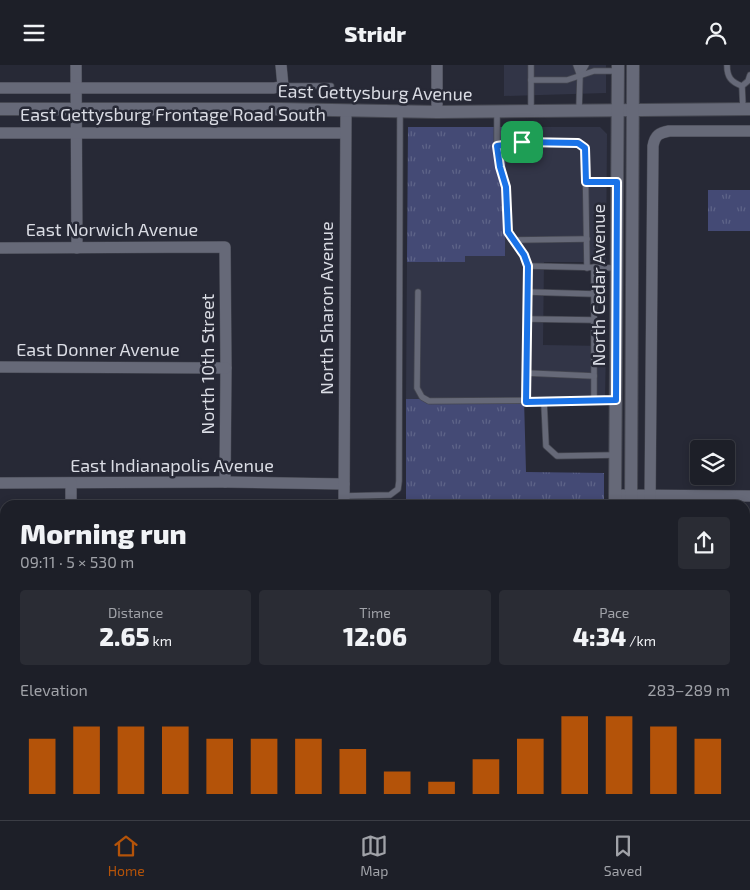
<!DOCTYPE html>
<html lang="en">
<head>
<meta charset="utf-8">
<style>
	body { margin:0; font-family:"Exo 2",sans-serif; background:#2a2c34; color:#f1f3f6; height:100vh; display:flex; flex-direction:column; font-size:19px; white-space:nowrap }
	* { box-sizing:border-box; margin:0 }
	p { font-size:16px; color:#a0a2a8 }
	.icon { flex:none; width:28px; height:28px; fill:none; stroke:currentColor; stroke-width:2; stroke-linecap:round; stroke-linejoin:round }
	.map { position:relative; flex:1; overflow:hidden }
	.sheet { position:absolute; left:0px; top:435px; width:750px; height:320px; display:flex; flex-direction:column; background:#1d1f28; border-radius:15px 15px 0 0; box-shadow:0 2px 8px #0003,0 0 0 1px #3b3d45 }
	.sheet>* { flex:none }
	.tools { position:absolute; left:690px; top:375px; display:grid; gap:10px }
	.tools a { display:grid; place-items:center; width:45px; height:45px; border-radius:5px; background:#1d1f28; box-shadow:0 2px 8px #0003,0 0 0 1px #3b3d45; font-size:25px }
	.pin { position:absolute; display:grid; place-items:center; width:42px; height:42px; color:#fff; margin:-21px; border-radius:10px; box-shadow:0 2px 8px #0006 }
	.round { display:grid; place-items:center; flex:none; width:52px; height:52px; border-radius:5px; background:#2a2c34 }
	.overview { display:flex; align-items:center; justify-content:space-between; height:85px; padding:0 20px }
	h1 { font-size:28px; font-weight:800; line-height:38px }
	.metrics { display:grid; grid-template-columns:repeat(3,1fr); gap:8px; height:85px; padding:5px 20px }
	.metrics div { display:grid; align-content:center; border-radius:5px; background:#2a2c34; text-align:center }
	.metrics b { font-size:25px; font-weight:800 }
	.metrics small { font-size:14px; font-weight:400 }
	.metrics p { font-size:14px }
	.chart { height:140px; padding:10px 20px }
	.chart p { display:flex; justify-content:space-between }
	.chart svg { width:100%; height:90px; margin-top:5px; stroke:#b45309; stroke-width:6 }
	header { display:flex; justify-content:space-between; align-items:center; height:65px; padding:0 20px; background:#1d1f28; font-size:22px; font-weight:800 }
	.dock { display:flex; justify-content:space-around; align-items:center; height:70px; border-top:1px solid #3b3d45; background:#1d1f28; font-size:14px; color:#a0a2a8 }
	.dock a { display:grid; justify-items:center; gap:2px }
	.dock .current { color:#b45309 }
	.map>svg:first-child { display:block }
</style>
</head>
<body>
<header><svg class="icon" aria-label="menu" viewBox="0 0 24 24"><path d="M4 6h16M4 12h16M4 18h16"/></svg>Stridr<svg class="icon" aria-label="person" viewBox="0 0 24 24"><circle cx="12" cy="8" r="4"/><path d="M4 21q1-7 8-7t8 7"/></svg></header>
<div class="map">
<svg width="750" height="755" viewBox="0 0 750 755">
	<defs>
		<pattern id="grass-tufts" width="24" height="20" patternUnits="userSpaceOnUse" patternTransform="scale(1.25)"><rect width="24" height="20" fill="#444a75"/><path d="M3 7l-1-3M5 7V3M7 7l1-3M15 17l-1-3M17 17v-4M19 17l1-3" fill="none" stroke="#5e6488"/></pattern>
	</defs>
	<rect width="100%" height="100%" fill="#272936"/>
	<!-- built -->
	<g fill="#323547">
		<polygon points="504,0 606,0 606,28 504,31"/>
		<polygon points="506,62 600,62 607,69 606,197 544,197 543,280 606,281 605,333 406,334 407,197 465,197 465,191 505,191"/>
		<rect x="524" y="750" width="63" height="5"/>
	</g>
	<!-- grass -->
	<g fill="url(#grass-tufts)">
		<polygon points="408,62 506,62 505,191 465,191 465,197 407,197"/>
		<rect x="708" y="125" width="42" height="41"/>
		<polygon points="406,334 524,334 526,407 604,408 604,440 406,440"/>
	</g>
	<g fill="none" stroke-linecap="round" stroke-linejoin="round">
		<defs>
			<g id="service">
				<polyline points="531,0 531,45"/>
				<polyline points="576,0 580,11 579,45"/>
				<polyline points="581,0 580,11 586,0"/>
				<path d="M727,0C727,12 731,17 742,21"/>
				<polyline points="531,15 567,15 594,6 617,6"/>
				<polyline points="283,21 331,21"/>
				<polyline points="743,44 742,21 748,16 750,10"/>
				<polyline points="497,46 497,81 500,102 507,122 508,167 524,190 528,201 526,337"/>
				<polyline points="497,81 522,77 578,78 585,83 587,203"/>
				<polyline points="587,117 617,117"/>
				<polyline points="514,175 587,174"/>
				<polyline points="528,201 617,203"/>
				<polyline points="594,202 594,336"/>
				<polyline points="418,227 417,323 422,332 429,336 616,335"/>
				<polyline points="528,227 594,229"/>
				<polyline points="527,254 594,255"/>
				<polyline points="526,308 594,311"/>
				<polyline points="544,337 546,381 557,391 616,390"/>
				<polyline points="344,431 390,430 398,424 399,416 400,47"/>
				<polyline points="0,597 5,597"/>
				<polyline points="562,750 562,755"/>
			</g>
			<g id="minor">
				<polyline points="76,0 77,183"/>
				<polyline points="0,23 274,23 283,21 281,0"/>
				<polyline points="437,47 437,0"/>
				<polyline points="0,68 345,68"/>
				<polyline points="0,183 225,182 226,303 225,417"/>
				<polyline points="0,302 226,303"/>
				<polyline points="0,418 225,417 344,419"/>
				<polyline points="71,418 71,440"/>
				<polyline points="615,430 750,431"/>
				<polyline points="344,440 346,46"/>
				<path d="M650,440L653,81C655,70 659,68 669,66H750"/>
				<polyline points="0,535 5,535"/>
				<polyline points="0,659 5,659"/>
				<polyline points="70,755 70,750"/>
				<polyline points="595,755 595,750"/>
				<polyline points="649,755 649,750"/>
			</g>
			<polyline id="tertiary" points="0,44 280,44 437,47 750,44"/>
			<g id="secondary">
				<polyline points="615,440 618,0"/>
				<polyline points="631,440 633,0"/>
				<polyline points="613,755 613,750"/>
				<polyline points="630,755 630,750"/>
			</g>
		</defs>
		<!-- service casing -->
		<use href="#service" stroke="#454751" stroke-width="7"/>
		<!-- minor casing -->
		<use href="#minor" stroke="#454751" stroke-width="12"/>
		<!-- tertiary casing -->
		<use href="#tertiary" stroke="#454751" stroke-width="14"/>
		<!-- secondary casing -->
		<use href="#secondary" stroke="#454751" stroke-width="14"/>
		<!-- service -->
		<use href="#service" stroke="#666978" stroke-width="5.5"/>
		<!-- minor -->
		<use href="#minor" stroke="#666978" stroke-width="11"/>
		<!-- tertiary -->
		<use href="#tertiary" stroke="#666978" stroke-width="12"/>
		<!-- secondary -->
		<use href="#secondary" stroke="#666978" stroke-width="12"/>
	</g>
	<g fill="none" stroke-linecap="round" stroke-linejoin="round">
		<defs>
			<polygon id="route" points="522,77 578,78 585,83 586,117 617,117 616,335 526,337 528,201 524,190 508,167 506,122 500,102 497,81"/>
		</defs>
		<!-- route casing -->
		<use href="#route" stroke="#fff" stroke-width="10"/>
		<!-- route -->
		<use href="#route" stroke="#1a73e8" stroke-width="6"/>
	</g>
	<g text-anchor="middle" stroke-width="5" stroke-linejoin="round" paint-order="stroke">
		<!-- street labels -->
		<g font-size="18" fill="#dadce4" stroke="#272936">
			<text transform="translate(375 28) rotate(1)" y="6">East Gettysburg Avenue</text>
			<text x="173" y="56">East Gettysburg Frontage Road South</text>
			<text x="112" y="171">East Norwich Avenue</text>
			<text transform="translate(599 220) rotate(-90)" y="6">North Cedar Avenue</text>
			<text transform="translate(327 243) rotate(-90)" y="6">North Sharon Avenue</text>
			<text x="98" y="291">East Donner Avenue</text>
			<text transform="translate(208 299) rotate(-90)" y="6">North 10th Street</text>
			<text x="172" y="407">East Indianapolis Avenue</text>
		</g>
	</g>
</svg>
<div class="tools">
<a><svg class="icon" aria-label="layers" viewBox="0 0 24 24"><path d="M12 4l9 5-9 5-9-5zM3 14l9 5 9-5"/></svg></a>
</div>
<div class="pin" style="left:522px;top:77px;background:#1e9e55"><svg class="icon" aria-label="arrive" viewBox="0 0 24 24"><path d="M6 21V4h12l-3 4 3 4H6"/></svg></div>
<section class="sheet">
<div class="overview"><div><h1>Morning run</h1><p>09:11 · 5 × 530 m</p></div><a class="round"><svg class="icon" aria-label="share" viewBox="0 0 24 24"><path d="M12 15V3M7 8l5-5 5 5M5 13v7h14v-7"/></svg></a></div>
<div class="metrics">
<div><p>Distance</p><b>2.65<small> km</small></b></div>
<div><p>Time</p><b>12:06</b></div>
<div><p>Pace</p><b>4:34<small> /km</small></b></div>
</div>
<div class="chart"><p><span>Elevation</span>283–289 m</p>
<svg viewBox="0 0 160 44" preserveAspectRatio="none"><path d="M5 44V17M15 44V11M25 44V11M35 44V11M45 44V17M55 44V17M65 44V17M75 44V22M85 44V33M95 44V38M105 44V27M115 44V17M125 44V6M135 44V6M145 44V11M155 44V17"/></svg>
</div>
</section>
</div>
<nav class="dock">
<a class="current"><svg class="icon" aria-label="home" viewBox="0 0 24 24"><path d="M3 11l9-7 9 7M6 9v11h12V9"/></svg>Home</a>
<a><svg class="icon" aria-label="map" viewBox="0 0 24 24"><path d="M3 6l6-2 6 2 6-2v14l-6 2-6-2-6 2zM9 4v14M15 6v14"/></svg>Map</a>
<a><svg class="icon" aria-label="saved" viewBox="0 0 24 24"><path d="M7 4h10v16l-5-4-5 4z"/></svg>Saved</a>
</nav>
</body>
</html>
